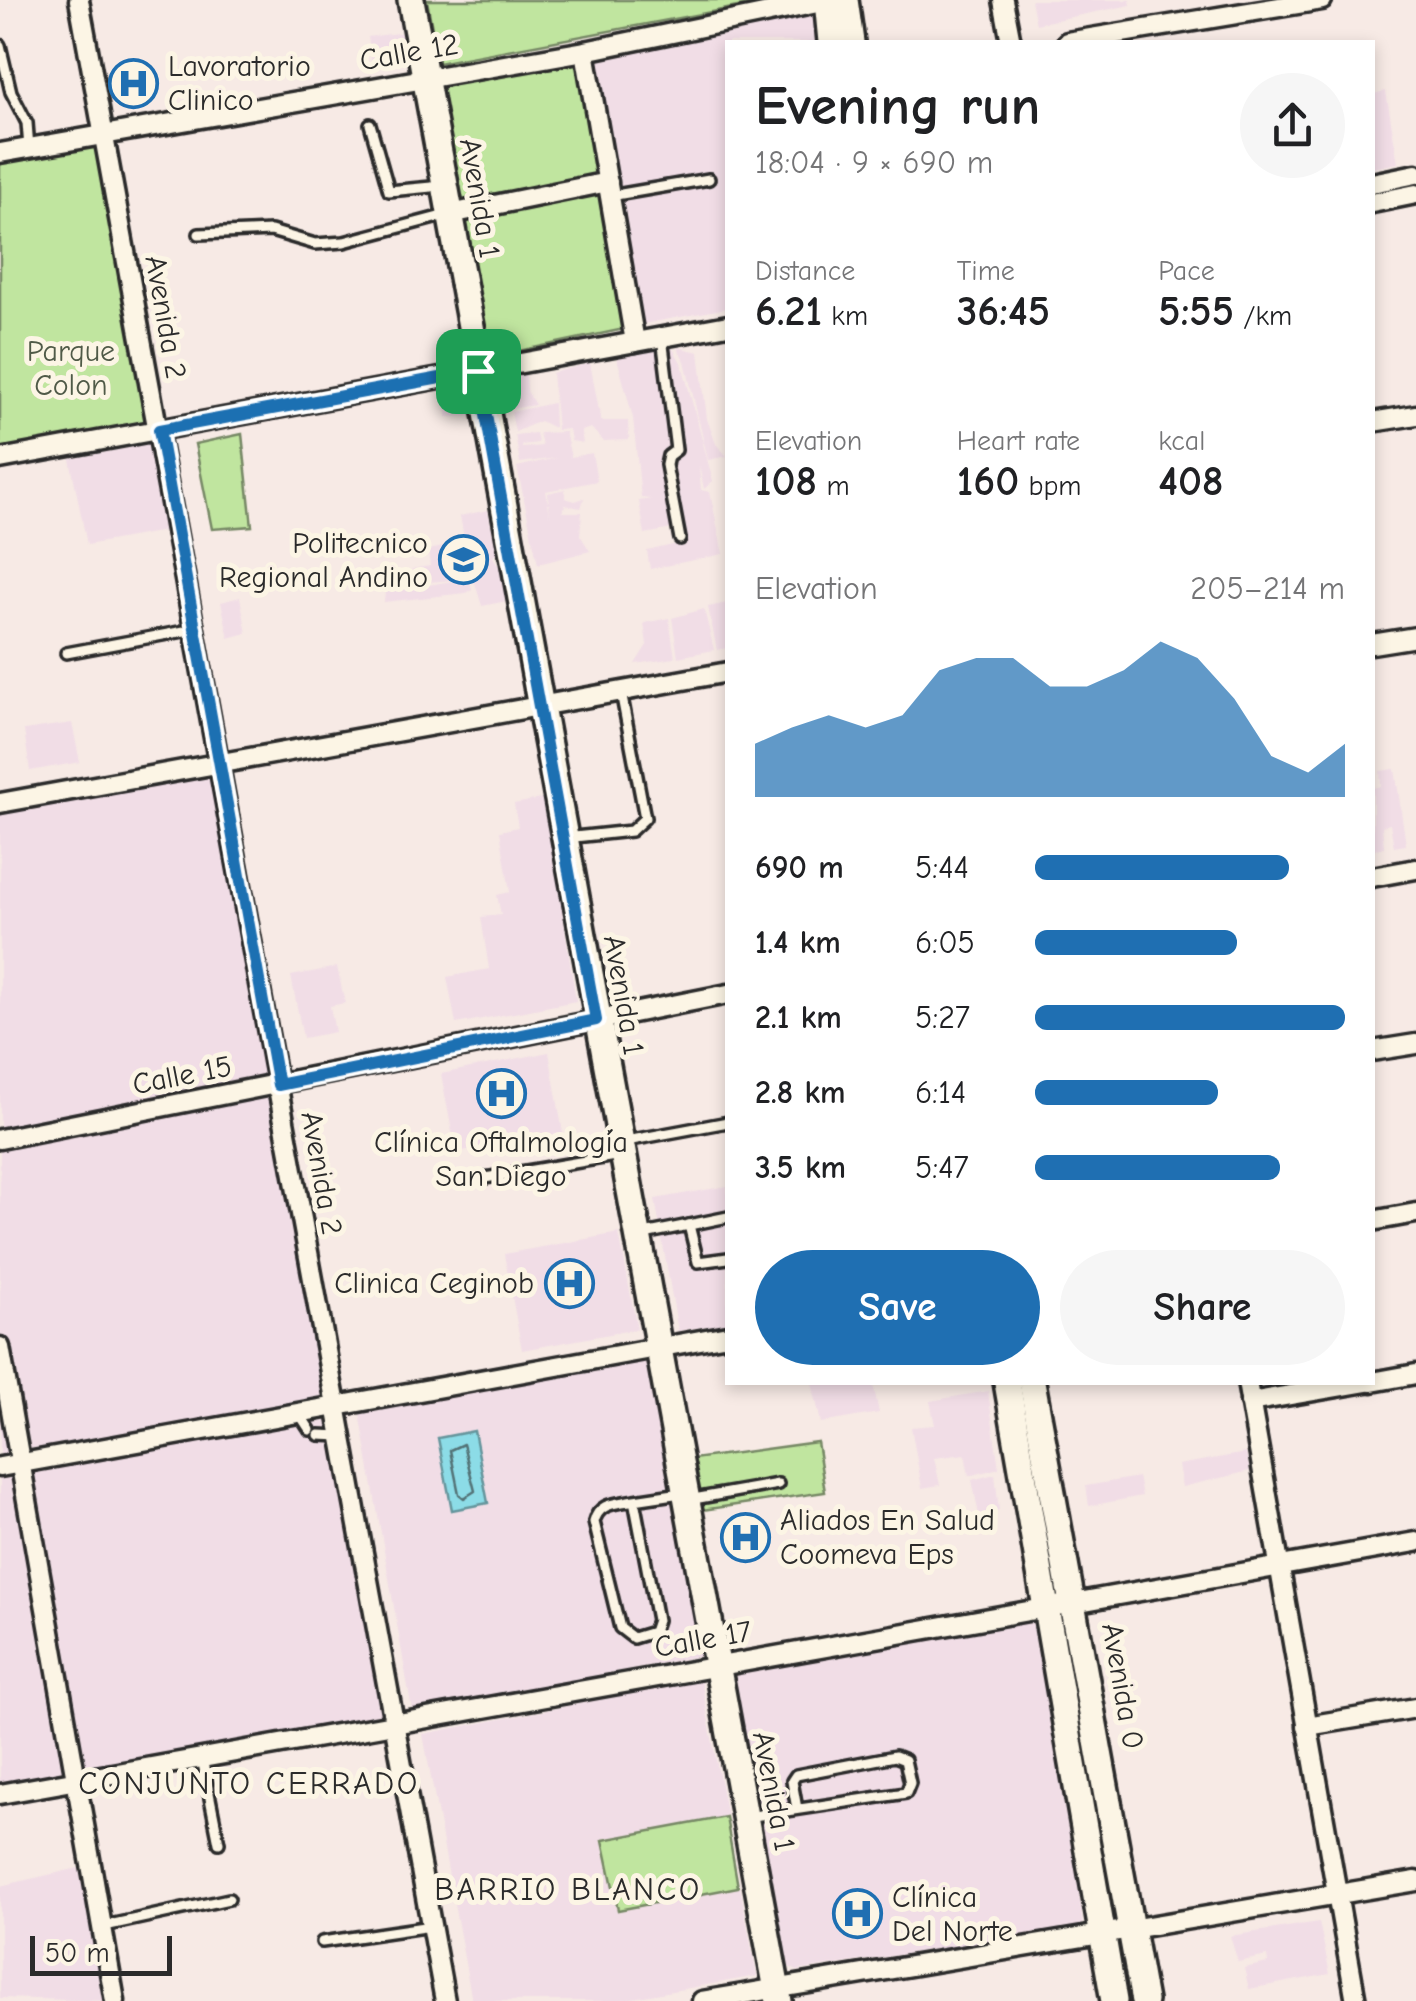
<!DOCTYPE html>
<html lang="en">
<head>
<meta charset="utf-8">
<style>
	body { margin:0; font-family:"Comic Neue",sans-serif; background:#f6f6f6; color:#202124; height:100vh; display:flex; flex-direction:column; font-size:38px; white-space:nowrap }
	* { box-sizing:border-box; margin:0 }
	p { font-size:32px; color:#757577 }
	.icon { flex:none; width:55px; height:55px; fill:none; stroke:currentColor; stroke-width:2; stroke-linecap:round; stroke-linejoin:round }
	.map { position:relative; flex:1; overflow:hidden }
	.drawer { position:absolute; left:725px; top:40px; width:650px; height:1345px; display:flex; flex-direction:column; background:#fff; border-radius:0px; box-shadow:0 5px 15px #0003 }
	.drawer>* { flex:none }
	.scale { position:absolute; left:30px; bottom:25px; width:142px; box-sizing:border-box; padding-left:10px; border:5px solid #2b2b2b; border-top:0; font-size:28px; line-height:35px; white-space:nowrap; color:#2b2b2b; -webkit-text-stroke:8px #fcf5e5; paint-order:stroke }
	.pin { position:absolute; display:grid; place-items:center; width:85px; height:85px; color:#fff; margin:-42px; border-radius:20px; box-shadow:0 5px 15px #0006 }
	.round { display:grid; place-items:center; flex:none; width:105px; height:105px; border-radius:52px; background:#f6f6f6 }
	.headline { display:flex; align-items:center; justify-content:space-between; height:170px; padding:0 30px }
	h1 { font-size:55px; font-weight:600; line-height:75px }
	.stats { display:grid; grid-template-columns:repeat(3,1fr); gap:15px; height:170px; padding:10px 30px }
	.stats div { display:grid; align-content:center }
	.stats b { font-size:42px; font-weight:600 }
	.stats small { font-size:28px; font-weight:400 }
	.stats p { font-size:28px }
	.chart { height:280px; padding:20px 30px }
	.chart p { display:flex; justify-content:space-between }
	.chart svg { width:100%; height:180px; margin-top:10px; fill:#1f6fb2; opacity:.7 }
	.button { display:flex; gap:20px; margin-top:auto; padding:20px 30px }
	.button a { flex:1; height:115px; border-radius:60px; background:#1f6fb2; color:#fff; font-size:40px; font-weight:600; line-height:115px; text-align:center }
	.button a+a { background:#f6f6f6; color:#202124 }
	ul { padding:0 30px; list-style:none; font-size:32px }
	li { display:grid; grid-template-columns:160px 120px 1fr; align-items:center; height:75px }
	li i { height:25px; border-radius:12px; background:#1f6fb2 }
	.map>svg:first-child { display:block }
</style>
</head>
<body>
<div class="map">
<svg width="1416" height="2001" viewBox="0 0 1416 2001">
	<rect width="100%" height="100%" fill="#f7eae5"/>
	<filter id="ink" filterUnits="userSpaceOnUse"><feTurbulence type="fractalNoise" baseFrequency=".01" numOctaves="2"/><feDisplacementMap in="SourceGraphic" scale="20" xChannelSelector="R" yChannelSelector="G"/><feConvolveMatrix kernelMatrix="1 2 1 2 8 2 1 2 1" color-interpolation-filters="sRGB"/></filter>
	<g filter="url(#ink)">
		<!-- built -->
		<g fill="#f1dde6">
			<polygon points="1031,0 1130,0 1131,5 1036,24"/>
			<polygon points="812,10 817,42 728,42 727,308 643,324 593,48"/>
			<polygon points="405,32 409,62 373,68 368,37"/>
			<polygon points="1386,91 1398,163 1373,168 1373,94"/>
			<polygon points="672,347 682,364 713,481 704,489 699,466 701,490 710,492 723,554 650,569 647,551 677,544 672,529 645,534 639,501 651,499 641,498 633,418 617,358"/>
			<polygon points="677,347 699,352 707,419 716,444 727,456 708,460 685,361"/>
			<polygon points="590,363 601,421 628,421 629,440 603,441 591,428 581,431 583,443 571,441 569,429 557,430 552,373"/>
			<polygon points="526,375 527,391 535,405 510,409 504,379"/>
			<polygon points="462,388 473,391 474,416 447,417 446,390"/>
			<polygon points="553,403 554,428 540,421 515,432 511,412"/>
			<polygon points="565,432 571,457 592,453 597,481 546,491 550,515 548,493 565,489 565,498 575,501 584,498 581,508 565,505 563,512 582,512 580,535 590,551 538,564 517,467 556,458 520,463 515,435 536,433 538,443 522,445 522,448 542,446 539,433"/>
			<polygon points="148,444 164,531 87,545 70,459"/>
			<polygon points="488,510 497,551 493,557 505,576 507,601 482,606 475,583 470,582 472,590 466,593 384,602 385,592 465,579 465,573 453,580 416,583 412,569 430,566 428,550 465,543 460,516"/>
			<polygon points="240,597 247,633 229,638 221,602"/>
			<polygon points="727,603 727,648 717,650 708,607"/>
			<polygon points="704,609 714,650 678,657 672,618"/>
			<polygon points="669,618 675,658 635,664 647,645 644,623"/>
			<polygon points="72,723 80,762 30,771 24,730"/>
			<polygon points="1395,769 1406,845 1394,847 1390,824 1382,826 1384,847 1373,850 1373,788 1381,786 1380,771"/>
			<polygon points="223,773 389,1713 0,1785 0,814"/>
			<polygon points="545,798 576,1001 456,1024 447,977 489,969 481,917 501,915 497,895 510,892 500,831 518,827 514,804"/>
			<polygon points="337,967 345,1003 330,1006 335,1032 303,1038 291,976"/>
			<polygon points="549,1052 563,1133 456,1152 441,1074"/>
			<polygon points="727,1186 727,1323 678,1331 655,1199"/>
			<polygon points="619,1233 637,1329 522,1350 504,1254"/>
			<polygon points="656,1358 706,1655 412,1710 360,1413"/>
			<polygon points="812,1383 873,1383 879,1413 821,1423"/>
			<polygon points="988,1391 999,1468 969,1476 965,1454 934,1458 940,1485 922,1488 911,1427 935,1425 930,1401"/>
			<polygon points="1246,1453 1250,1471 1182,1487 1178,1465"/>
			<polygon points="995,1474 999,1511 979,1515 972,1480"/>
			<polygon points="1138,1477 1142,1496 1089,1506 1086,1486"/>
			<polygon points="1045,1606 1083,1926 797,1971 784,1964 725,1667"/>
			<polygon points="701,1680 757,1976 616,2001 472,2001 423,1734"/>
			<polygon points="83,1867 109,2001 0,1998 0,1886"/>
			<polygon points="1319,1922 1330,1974 1249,1989 1244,1968 1268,1963 1267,1956 1238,1962 1230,1936"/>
		</g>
		<!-- green -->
		<g fill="#c0e59f" stroke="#768865" stroke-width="2.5">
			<polygon points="427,0 775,0 438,63"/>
			<polygon points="579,52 600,179 460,207 435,78"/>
			<polygon points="94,140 156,427 0,454 0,157"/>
			<polygon points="607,188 629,328 490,357 461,218"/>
			<polygon points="242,434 252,526 212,529 195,444"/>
			<polygon points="817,1442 825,1492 702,1510 693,1459"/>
			<polygon points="726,1817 738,1887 618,1910 603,1840"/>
		</g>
		<!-- water -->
		<polygon fill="#8cdce7" stroke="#65959c" stroke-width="2.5" points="474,1431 488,1503 452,1510 438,1438"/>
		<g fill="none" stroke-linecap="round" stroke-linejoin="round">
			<!-- shore -->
			<polygon stroke="#527276" stroke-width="2.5" points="463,1444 475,1491 464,1498 459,1494 450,1450"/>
			<defs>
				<g id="lane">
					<polyline points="0,45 11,92 27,123 29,148"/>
					<polyline points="370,124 389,191 442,186"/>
					<polyline points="610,196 709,179"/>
					<polyline points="199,234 271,231 315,244 344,242 446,215"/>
					<polyline points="662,337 676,450 668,456 666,465 680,539"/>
					<polyline points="66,653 195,629"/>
					<polyline points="565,838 631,831 645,818 621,692"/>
					<polyline points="621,1142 728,1122"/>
					<polyline points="479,1179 621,1155"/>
					<polyline points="689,1225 728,1217"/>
					<polyline points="639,1235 689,1225 698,1262 728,1258"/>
					<polyline points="299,1413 310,1430"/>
					<polyline points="319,1435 341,1436"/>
					<path d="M634,1500C616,1504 599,1502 594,1522L620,1628L633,1638L653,1632L657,1620L634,1500L681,1493"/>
					<polyline points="688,1500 778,1484"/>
					<polyline points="202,1758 219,1843"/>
					<polyline points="747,1817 906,1793 910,1783 905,1760 895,1756 796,1775 792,1781 797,1809"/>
					<polyline points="100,1927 229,1899"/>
					<polyline points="322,1942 431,1926"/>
				</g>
				<g id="street">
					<polyline points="79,0 445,2001"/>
					<polyline points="1003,0 1011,42"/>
					<polyline points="1067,42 1322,0"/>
					<polyline points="585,51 635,342"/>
					<polyline points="0,153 585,51 827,1"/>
					<polyline points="1372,183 1416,174"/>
					<polyline points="1372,203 1416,194"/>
					<polyline points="450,214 608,182"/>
					<polyline points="1372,422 1416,415"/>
					<polyline points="0,459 728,325"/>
					<polyline points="1372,644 1416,637"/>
					<polyline points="0,803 728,672"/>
					<polyline points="1372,877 1416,869"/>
					<polyline points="1372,1051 1416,1044"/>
					<polyline points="0,1139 728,994"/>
					<polyline points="1372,1221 1416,1213"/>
					<polyline points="0,1347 115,2001"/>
					<polyline points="1247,1382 1356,2001"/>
					<polyline points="1372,1382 1416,1374"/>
					<polyline points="1250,1402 1367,1382"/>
					<polyline points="0,1467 728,1335"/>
					<polyline points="1307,1726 1416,1708"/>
					<polyline points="0,1794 1416,1542"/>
					<polyline points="702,2001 1416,1881"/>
				</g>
				<g id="secondary">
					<polyline points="411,0 779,2001"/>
					<polyline points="827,0 831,42"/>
					<polyline points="845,0 851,42"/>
					<polyline points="1007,1382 1114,2001"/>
					<polyline points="1032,1382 1144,2001"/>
				</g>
			</defs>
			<!-- lane casing -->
			<use href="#lane" stroke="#2b2b2b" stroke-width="16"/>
			<!-- street casing -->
			<use href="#street" stroke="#2b2b2b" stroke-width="25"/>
			<!-- secondary casing -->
			<use href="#secondary" stroke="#2b2b2b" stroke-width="32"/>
			<!-- lane -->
			<use href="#lane" stroke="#fcf5e5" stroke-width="9"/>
			<!-- street -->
			<use href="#street" stroke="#fcf5e5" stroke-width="18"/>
			<!-- secondary -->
			<use href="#secondary" stroke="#fcf5e5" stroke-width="25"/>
		</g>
	</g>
	<g fill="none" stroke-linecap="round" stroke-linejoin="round" filter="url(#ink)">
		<defs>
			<polygon id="route" points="478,371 596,1020 278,1085 159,430"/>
		</defs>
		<!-- route casing -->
		<use href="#route" stroke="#fff" stroke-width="20"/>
		<!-- route -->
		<use href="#route" stroke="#1f6fb2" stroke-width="12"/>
	</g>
	<!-- icons -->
	<defs>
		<symbol id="hospital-ring" viewBox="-11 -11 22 22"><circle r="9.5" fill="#fcf5e5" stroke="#1f6fb2" stroke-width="1.5"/><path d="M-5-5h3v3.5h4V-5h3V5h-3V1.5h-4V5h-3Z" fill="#1f6fb2"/></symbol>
		<symbol id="university-ring" viewBox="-11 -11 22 22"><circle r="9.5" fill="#fcf5e5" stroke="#1f6fb2" stroke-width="1.5"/><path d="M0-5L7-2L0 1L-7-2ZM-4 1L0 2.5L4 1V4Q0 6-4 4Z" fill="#1f6fb2"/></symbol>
	</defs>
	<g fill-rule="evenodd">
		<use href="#hospital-ring" x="106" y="56" width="55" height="55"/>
		<use href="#university-ring" x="436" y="532" width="55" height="55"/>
		<use href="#hospital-ring" x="474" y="1066" width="55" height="55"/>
		<use href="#hospital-ring" x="542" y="1256" width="55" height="55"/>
		<use href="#hospital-ring" x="718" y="1510" width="55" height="55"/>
		<use href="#hospital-ring" x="830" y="1886" width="55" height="55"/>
	</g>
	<g text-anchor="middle" stroke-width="10" stroke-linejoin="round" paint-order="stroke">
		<!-- street labels -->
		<g font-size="30" fill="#2b2b2b" stroke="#fcf5e5">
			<text transform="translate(409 52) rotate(-10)" y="10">Calle 12</text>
			<text transform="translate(480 198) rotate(80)" y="10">Avenida 1</text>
			<text transform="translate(166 317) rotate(80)" y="10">Avenida 2</text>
			<text transform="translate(624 995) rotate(80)" y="10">Avenida 1</text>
			<text transform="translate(182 1075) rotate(-11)" y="10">Calle 15</text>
			<text transform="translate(322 1173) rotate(80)" y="10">Avenida 2</text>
			<text transform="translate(703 1639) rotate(-10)" y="10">Calle 17</text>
			<text transform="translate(1123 1686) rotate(80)" y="10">Avenida 0</text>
			<text transform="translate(774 1791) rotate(79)" y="10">Avenida 1</text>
		</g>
		<!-- poi labels -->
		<g font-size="30" fill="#2b2b2b" stroke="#fcf5e5" text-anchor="start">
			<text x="168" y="76">Lavoratorio<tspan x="168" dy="34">Clinico</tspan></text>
			<text x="428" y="553" text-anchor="end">Politecnico<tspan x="428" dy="34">Regional Andino</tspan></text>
			<text x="501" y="1152" text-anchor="middle">Clínica Oftalmología<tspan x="501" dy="34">San Diego</tspan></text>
			<text x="534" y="1293" text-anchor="end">Clinica Ceginob</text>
			<text x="780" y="1530">Aliados En Salud<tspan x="780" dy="34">Coomeva Eps</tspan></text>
			<text x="892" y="1907">Clínica<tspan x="892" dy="34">Del Norte</tspan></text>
		</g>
		<!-- park labels -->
		<g font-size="30" fill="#505a48" stroke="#fcf5e5">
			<text x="71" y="361">Parque<tspan x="71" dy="34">Colon</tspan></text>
		</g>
		<!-- neighbourhood labels -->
		<g font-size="32" letter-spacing="2.5" fill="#2b2b2b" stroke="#fcf5e5">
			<text x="249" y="1794">CONJUNTO CERRADO</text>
			<text x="568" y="1900">BARRIO BLANCO</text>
		</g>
	</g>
</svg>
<div class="scale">50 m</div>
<div class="pin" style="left:478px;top:371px;background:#1e9e55"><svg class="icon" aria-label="arrive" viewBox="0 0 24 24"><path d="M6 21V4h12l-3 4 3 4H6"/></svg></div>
<section class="drawer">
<div class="headline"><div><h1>Evening run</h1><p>18:04 · 9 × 690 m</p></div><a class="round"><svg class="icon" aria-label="share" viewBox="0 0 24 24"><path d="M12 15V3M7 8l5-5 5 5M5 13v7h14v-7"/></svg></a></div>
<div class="stats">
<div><p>Distance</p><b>6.21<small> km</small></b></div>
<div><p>Time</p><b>36:45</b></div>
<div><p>Pace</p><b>5:55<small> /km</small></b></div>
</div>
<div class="stats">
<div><p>Elevation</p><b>108<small> m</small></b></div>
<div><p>Heart rate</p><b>160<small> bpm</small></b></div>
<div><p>kcal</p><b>408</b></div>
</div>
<div class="chart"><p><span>Elevation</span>205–214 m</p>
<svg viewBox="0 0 160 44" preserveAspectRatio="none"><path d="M0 44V31L10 27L20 24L30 27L40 24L50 13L60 10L70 10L80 17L90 17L100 13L110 6L120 10L130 20L140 34L150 38L160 31V44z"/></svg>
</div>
<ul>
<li><b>690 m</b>5:44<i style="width:82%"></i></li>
<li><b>1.4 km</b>6:05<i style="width:65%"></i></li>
<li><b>2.1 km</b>5:27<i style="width:100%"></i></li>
<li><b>2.8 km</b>6:14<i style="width:59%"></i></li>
<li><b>3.5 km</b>5:47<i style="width:79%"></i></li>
</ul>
<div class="button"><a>Save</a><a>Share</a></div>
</section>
</div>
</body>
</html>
